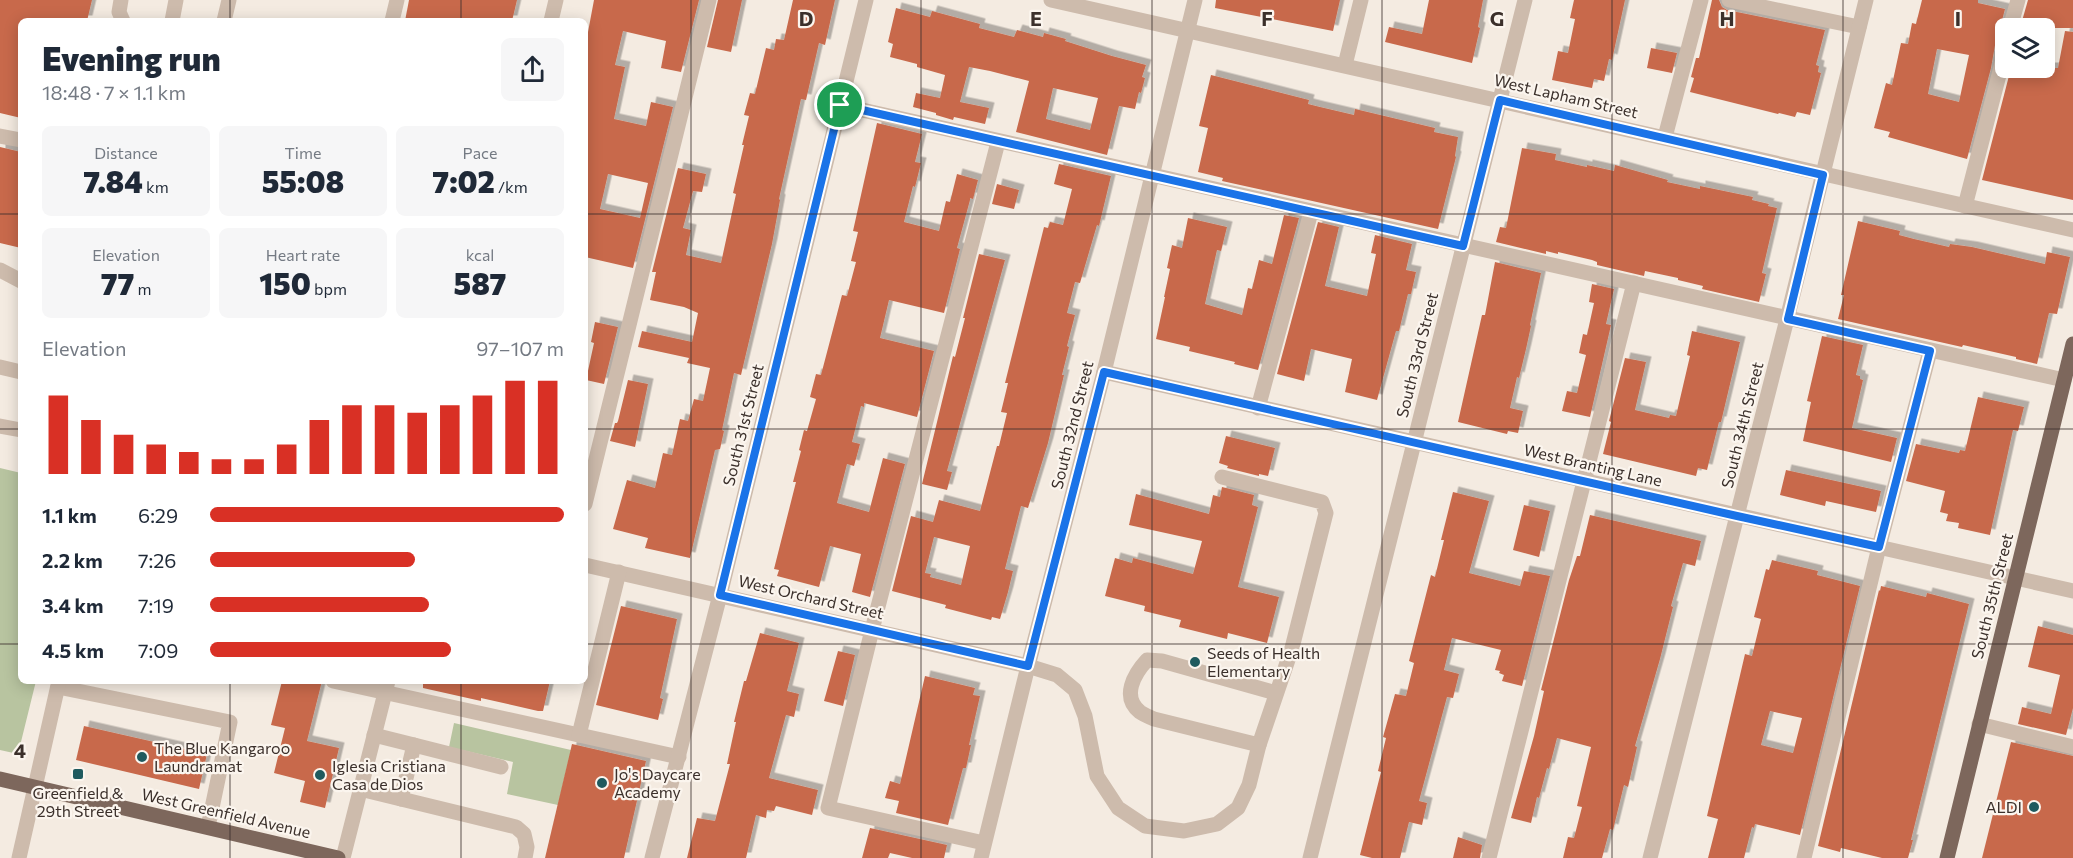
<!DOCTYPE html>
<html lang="en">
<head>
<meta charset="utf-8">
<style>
	body { margin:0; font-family:Commissioner,sans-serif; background:#f6f6f7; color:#1f2937; height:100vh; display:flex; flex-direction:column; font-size:22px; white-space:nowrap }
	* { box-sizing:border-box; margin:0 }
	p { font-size:20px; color:#747a83 }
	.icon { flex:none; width:33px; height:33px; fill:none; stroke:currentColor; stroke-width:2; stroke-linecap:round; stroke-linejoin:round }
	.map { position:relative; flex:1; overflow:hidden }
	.side { position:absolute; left:18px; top:18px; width:570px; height:666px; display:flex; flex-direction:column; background:#fff; border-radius:9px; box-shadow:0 3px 15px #0003 }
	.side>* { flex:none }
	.fabs { position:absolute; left:1995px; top:18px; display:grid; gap:12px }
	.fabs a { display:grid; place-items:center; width:60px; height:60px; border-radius:9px; background:#fff; box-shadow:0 3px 15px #0003; font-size:30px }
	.pin { position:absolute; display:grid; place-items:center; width:51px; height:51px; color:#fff; margin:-26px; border:3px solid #fff; border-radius:50%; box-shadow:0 2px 6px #0007 }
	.round { display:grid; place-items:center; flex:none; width:63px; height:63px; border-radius:9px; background:#f6f6f7 }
	.headline { display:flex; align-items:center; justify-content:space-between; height:102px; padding:0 24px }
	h1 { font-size:33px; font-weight:800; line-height:45px }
	.metrics { display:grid; grid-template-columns:repeat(3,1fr); gap:9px; height:102px; padding:6px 24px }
	.metrics div { display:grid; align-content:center; border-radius:9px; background:#f6f6f7; text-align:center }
	.metrics b { font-size:30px; font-weight:800 }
	.metrics small { font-size:16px; font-weight:400 }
	.metrics p { font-size:16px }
	.chart { height:168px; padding:12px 24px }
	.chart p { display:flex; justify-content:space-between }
	.chart svg { width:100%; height:108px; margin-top:6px; stroke:#d93025; stroke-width:6 }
	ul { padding:0 24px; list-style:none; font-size:20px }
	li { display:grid; grid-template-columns:96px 72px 1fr; align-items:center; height:45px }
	li i { height:15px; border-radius:8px; background:#d93025 }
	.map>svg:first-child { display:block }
</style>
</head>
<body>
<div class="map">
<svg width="2073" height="858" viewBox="0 0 2073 858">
	<defs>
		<filter id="shadow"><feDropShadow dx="5.5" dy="-5.5" stdDeviation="0" flood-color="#0004"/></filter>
	</defs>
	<rect width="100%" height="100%" fill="#f4ebe1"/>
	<!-- green -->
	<g fill="#b8c4a0">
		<polygon points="0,468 21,473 21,681 36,681 18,754 0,750"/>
		<polygon points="454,723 571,750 558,805 507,794 513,762 449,747"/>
	</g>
	<!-- building -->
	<g fill="#c8694b" fill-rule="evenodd" filter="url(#shadow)">
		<polygon points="0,0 92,0 87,21 21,21 21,118 0,113"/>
		<polygon points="409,0 517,0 512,21 405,21"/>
		<path d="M594,0H699L681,72L661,68L666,41L623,31L615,65L625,67L614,119L646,126L651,102L673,107L633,268L585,257V31L588,32ZM608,174L648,183L640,218L600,209Z"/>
		<polygon points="718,0 742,0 731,52 707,47"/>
		<polygon points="793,0 835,0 825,45 819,43 806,100 801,99 779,199 780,200 772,244 741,375 734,373 722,430 724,431 720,449 715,450 690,558 645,548 648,538 613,529 627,480 655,488 663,453 672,455 680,419 688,421 694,399 703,401 710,368 687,363 689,358 638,347 642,331 692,342 698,313 684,307 650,300 656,272 652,272 678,168 706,174 702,192 693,191 683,228 691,230 686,255 721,263 736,194 733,193 744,145 742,145 749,116 744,115 750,93 755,94 766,48 774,50 776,39 784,40"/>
		<polygon points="1216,0 1340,0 1333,31 1215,8"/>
		<polygon points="1429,0 1483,0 1478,27 1480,28 1472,63 1385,42 1389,27 1422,34"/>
		<polygon points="1574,0 1625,0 1612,60 1609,59 1604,81 1594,79 1592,88 1552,80 1558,51 1568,53 1575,19 1570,18"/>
		<polygon points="1712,0 1719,0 1722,7 1727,10 1825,30 1816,65 1819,66 1818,72 1821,73 1810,115 1797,112 1795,117 1779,113 1778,114 1690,92 1694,78 1691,77 1696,58 1699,58"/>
		<path d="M1922,0H1978V3L2005,9L2000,28H1998L1991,68L1967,159L1888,137L1890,132L1874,128L1886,83L1892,85L1901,43L1908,44L1912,23L1916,24ZM1937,49L1969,55L1959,102L1928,94Z"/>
		<polygon points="2028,0 2073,0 2073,28 2020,28"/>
		<path d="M896,8L930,17L932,11L980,24L979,28L1014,37L1017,30L1043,37L1044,33L1066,39L1065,41L1112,56L1146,65L1142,77L1145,78L1141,93L1139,92L1135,109L1119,106L1107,155L1016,132L1029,81L990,71L969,67L960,102L989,108L985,124L954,117L953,120L936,115V113L913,107L916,93L940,98L945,75L917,67V64L890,57L893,44L888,42ZM1053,88L1098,98L1090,130L1046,119Z"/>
		<polygon points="2065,31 2073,32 2073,200 1982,180 2011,68 2058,68"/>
		<polygon points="1651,48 1677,53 1672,73 1647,68"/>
		<polygon points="1211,75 1309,100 1308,104 1320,107 1354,115 1355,109 1435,128 1434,132 1458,137 1455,156 1456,157 1438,229 1222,181 1223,178 1198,172 1208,128 1199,126"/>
		<polygon points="877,123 922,134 915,162 921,163 915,187 913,186 904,222 939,231 946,201 950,202 957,174 978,180 973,199 970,198 970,200 957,248 960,249 944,313 889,300 880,338 934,351 917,417 864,403 864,407 861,406 852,442 860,444 854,466 847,464 837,503 869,512 883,458 905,464 870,597 852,592 861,554 830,546 819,587 777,576 779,570 774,569 796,482 793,482 801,451 799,450 804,430 807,431 816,399 810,397 816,374 821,375 842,295 847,296 856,262 851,261 858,232 853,231"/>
		<polygon points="0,147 21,152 21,248 0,243"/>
		<polygon points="1522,148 1556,154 1555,160 1587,167 1587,165 1614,171 1615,165 1668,180 1667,182 1700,189 1700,186 1753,197 1752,200 1769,204 1768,206 1777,208 1762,273 1766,274 1759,302 1702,289 1703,286 1678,280 1678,278 1645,271 1644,276 1597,265 1597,262 1592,260 1558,252 1558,254 1546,251 1546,254 1496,242 1500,227 1506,228"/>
		<path d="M1059,164L1111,176L1099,226L1097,225L1080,283L1075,282L1067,313L1075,315L1067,346L1069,347L1062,375H1064L1048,443L1028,508L1021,506L1005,569L1013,571L1008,592L1000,619L992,617L991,620L945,608L946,605L892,591L911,516L933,522L939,500L980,511L997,446H999L1007,413L1001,412L1008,383H1005L1044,227L1048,228L1050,222L1063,225L1072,189L1054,184ZM934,537L970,546L961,585L930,577L931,574L925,573Z"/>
		<polygon points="997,184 1019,190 1014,209 992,204"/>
		<polygon points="1284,215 1299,218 1258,370 1234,364 1235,362 1189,351 1190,347 1156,339 1165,297 1164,297 1170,269 1167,268 1172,245 1182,248 1188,218 1227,227 1221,251 1217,250 1205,304 1242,315 1248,288 1252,289 1259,260 1272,264"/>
		<polygon points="1858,221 1900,231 1899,235 1914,239 1949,247 1950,244 1972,247 2045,264 2047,252 2070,257 2057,314 2049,313 2037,364 2016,359 2016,357 1963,345 1962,347 1838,319 1844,295 1841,295"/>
		<polygon points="1318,222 1339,227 1325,286 1367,296 1376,254 1371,253 1375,235 1412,244 1406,270 1416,272 1411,294 1408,294 1399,331 1396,331 1377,400 1345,392 1352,359 1311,349 1304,381 1277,374"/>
		<polygon points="979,254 1005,260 947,471 952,472 947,490 922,484 953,356 955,357 965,318 963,318"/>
		<polygon points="1495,262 1541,273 1530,325 1531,326 1526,349 1519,378 1517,377 1510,408 1523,411 1518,433 1508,431 1507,434 1458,422 1482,315 1485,315"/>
		<polygon points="1592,284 1614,289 1606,324 1611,325 1590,417 1562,411 1567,391 1577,393 1586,355 1579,353 1583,334 1587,335 1594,303 1589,302"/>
		<polygon points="595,322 618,327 604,384 586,380 594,343 591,342"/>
		<polygon points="1692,331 1740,342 1721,422 1719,422 1707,470 1698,468 1696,476 1603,454 1611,422 1609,421 1625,358 1646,362 1635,410 1669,418 1670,415 1676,416 1690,356 1687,355"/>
		<polygon points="1822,336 1863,345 1856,375 1860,376 1860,379 1863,380 1852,428 1897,438 1891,462 1803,441 1811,402 1807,401"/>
		<polygon points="628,380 648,384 635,447 610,441 615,423 617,423 618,421"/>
		<polygon points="1978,397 2024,407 2018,431 2013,430 1990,535 1958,528 1959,523 1946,521 1948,514 1940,512 1945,491 1906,481 1916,444 1959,453 1960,450 1965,451"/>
		<polygon points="1226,436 1275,448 1268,476 1259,474 1259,476 1227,468 1228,466 1219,463"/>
		<polygon points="1786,470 1881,491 1876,512 1826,501 1825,506 1780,495"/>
		<polygon points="1222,487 1254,495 1252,505 1258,507 1238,587 1279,597 1267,643 1228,633 1227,639 1179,627 1181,620 1144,611 1145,606 1105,596 1115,558 1132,563 1133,558 1193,574 1202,541 1129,525 1136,494 1209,514 1213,495 1220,497"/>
		<polygon points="1453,492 1489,501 1469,573 1520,586 1524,571 1550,576 1522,686 1502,681 1504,675 1499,673 1500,671 1495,670 1501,650 1452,638 1444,670 1459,674 1453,698 1447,697 1419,801 1427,803 1422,825 1409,822 1400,858 1372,858 1360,855 1381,772 1378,771 1386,738 1383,737 1395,694 1406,696 1414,663 1409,661 1431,575 1435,577 1444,540 1441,540"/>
		<polygon points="1524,505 1550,511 1539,557 1513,550"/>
		<polygon points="1590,515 1701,541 1695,566 1683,563 1671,606 1673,607 1660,659 1635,746 1637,747 1628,787 1624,785 1613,830 1610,829 1602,858 1563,858 1568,837 1574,838 1582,807 1577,806 1591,747 1557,738 1549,769 1547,768 1539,798 1537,797 1531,823 1511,818 1534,736 1544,691 1541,690 1569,580 1577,556 1580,556"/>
		<path d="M1772,560L1818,571L1817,575L1860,586L1800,835L1755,824L1754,828L1752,827L1744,858H1708L1718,819L1707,816L1745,654L1752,656L1761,619L1754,617L1766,569L1769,570ZM1770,711L1802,718L1793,753L1761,745Z"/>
		<polygon points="1881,586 1926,597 1927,593 1969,604 1911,840 1913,840 1908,858 1882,858 1841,848 1840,852 1818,846 1879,590 1880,591"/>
		<polygon points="621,606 677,619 660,698 663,699 658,720 596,705"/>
		<polygon points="2038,626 2073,635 2073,708 2066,735 2018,724 2022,707 2051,714 2060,675 2028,667"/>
		<polygon points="760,633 799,643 787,691 799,694 794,717 786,715 769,778 818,790 812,815 776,806 774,811 767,810 766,818 756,815 746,858 687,858 697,818 715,821 730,764 727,764 736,722 734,722 744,681 746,681"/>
		<polygon points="838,651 855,655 843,706 824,701"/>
		<polygon points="925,676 975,688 973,695 980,696 969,745 971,745 966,768 963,768 948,825 896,813 899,801 885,798 890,781 900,784"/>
		<polygon points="282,681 322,681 307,741 339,748 325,808 300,802 305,781 274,773 285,728 271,725"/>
		<polygon points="423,681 550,681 543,711 538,711 481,698 481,701 423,688"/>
		<polygon points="84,726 207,754 199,789 76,760"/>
		<polygon points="2011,742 2073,756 2073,858 1982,858"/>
		<polygon points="572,744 646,761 624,858 545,858"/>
		<polygon points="870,828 947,845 944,858 912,858 890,853 888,858 862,858"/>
		<polygon points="1458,837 1482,845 1480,858 1453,858"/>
	</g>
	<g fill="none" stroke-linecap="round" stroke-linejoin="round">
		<!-- minor -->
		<g stroke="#cdbbac" stroke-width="15">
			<polyline points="121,0 119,12 123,21"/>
			<polyline points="1051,0 2073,230"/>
			<polyline points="1729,0 1859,27"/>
			<polyline points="172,21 176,0"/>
			<polyline points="224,21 229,0"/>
			<polyline points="392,21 397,0"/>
			<polyline points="551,21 556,0"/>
			<polyline points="2010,28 2018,0"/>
			<polyline points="1345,65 1361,0"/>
			<polyline points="840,105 2064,380"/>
			<polyline points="0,136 21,140"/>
			<polyline points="1665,137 1701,0"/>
			<polyline points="1965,206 2006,48"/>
			<polyline points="0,270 21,281"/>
			<polyline points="0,367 21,372"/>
			<polyline points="1104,372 2073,591"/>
			<polyline points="1258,408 1311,212"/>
			<polyline points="0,426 21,430"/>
			<polyline points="585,504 709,0"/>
			<polyline points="585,565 1028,666 1057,675 1075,690 1085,716 1097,776 1118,808 1145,826 1184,831 1217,824 1238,808 1249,785 1259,745 1292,648 1326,513 1322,502 1222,477"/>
			<polyline points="333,681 679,757"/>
			<polyline points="58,687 230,722 208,827"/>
			<polyline points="1979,724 2073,747"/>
			<polyline points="374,735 414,745 401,799"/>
			<polyline points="579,735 619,572"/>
			<polyline points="414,745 501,767"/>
			<path d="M1259,745L1154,719C1150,717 1144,715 1140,712C1121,697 1134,674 1147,660L1162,661L1276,693"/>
			<polyline points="360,789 516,827 524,834 527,847 525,858"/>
			<polyline points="984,843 828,808 872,630 998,142"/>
			<polyline points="19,858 59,681"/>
			<polyline points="343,858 388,681"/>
			<polyline points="652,858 720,595 866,0"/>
			<polyline points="981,858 1028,666 1104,372 1195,0"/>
			<polyline points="1310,858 1525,0"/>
			<polyline points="1489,858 1634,283"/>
			<polyline points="1650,858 1787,319 1866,0"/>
			<polyline points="1804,858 1879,547 1930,351"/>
		</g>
		<!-- major -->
		<g stroke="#7d675c" stroke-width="15">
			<polyline points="0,779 338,858"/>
			<polyline points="1947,858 2073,344"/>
		</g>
	</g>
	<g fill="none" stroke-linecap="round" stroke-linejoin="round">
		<defs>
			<polygon id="route" points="1500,100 1823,175 1788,319 1930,351 1879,547 1737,516 1104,372 1028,666 720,595 840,105 1463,246"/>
		</defs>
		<!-- route casing -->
		<use href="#route" stroke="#fff" stroke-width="12"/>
		<!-- route -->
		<use href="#route" stroke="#1a73e8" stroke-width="8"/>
	</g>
	<!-- grid -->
	<path fill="none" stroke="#3b302b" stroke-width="1.5" stroke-opacity="0.55" d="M230,0V21M461,0V21M691,0V858M921,0V858M1152,0V858M1382,0V858M1612,0V858M1843,0V858M0,214H21M585,214H2073M0,429H21M585,429H2073M0,644H21M585,644H2073M230,681V858M461,681V858"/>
	<!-- markers -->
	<g fill="#1f5a5e" stroke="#fbf5ee" stroke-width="2">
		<circle cx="1195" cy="662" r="6"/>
		<circle cx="142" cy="757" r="6"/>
		<rect x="72" y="768" width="12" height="12" rx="3"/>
		<circle cx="320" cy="775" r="6"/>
		<circle cx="602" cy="783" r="6"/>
		<circle cx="2034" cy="807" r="6"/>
	</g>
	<g text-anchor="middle" stroke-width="4.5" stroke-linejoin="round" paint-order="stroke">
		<!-- street labels -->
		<g font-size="16" fill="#3b302b" stroke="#fbf5ee">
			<text transform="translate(1566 96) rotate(13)" y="6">West Lapham Street</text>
			<text transform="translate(1417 355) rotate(-76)" y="6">South 33rd Street</text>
			<text transform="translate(743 425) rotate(-76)" y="6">South 31st Street</text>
			<text transform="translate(1072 425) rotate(-76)" y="6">South 32nd Street</text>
			<text transform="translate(1742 425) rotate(-76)" y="6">South 34th Street</text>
			<text transform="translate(1593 465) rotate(13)" y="6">West Branting Lane</text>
			<text transform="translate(1992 596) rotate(-76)" y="6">South 35th Street</text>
			<text transform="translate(811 597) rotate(13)" y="6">West Orchard Street</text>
			<text transform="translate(226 813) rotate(13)" y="6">West Greenfield Avenue</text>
		</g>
		<!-- poi labels -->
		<g font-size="16" fill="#3b302b" stroke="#fbf5ee" text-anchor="start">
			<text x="1207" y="659">Seeds of Health<tspan x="1207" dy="18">Elementary</tspan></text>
			<text x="154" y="754">The Blue Kangaroo<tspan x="154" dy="18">Laundramat</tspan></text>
			<text x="332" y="772">Iglesia Cristiana<tspan x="332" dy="18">Casa de Dios</tspan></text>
			<text x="614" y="780">Jo's Daycare<tspan x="614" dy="18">Academy</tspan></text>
			<text x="78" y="799" text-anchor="middle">Greenfield &amp;<tspan x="78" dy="18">29th Street</tspan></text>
			<text x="2022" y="813" text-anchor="end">ALDI</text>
		</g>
	</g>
	<g font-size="20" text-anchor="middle" font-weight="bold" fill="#3b302b" stroke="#fbf5ee" stroke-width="4.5" stroke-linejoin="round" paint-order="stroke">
		<text x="806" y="26">D</text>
		<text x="1036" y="26">E</text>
		<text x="1267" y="26">F</text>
		<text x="1497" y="26">G</text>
		<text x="1727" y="26">H</text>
		<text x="1958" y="26">I</text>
		<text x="20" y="758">4</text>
	</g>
</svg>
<div class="fabs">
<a><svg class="icon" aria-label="layers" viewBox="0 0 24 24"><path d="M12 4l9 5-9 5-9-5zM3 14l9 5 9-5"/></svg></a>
</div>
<div class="pin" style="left:840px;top:105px;background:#1e9e55"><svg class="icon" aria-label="arrive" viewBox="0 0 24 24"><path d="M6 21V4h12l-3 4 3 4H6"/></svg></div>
<section class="side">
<div class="headline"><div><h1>Evening run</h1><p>18:48 · 7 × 1.1 km</p></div><a class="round"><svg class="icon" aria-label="share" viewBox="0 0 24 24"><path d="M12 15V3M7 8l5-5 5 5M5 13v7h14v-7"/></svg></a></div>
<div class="metrics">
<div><p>Distance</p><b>7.84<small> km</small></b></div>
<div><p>Time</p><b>55:08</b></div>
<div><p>Pace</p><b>7:02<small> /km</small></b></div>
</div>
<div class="metrics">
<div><p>Elevation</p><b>77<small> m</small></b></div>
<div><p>Heart rate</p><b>150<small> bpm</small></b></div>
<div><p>kcal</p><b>587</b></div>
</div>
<div class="chart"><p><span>Elevation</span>97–107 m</p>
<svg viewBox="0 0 160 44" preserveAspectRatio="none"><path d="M5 44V12M15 44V22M25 44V28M35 44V32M45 44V35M55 44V38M65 44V38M75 44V32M85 44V22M95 44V16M105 44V16M115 44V19M125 44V16M135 44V12M145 44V6M155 44V6"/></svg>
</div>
<ul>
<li><b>1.1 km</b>6:29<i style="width:100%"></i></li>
<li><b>2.2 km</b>7:26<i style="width:58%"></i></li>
<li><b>3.4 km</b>7:19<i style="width:62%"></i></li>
<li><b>4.5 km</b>7:09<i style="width:68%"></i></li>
</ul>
</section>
</div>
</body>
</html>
